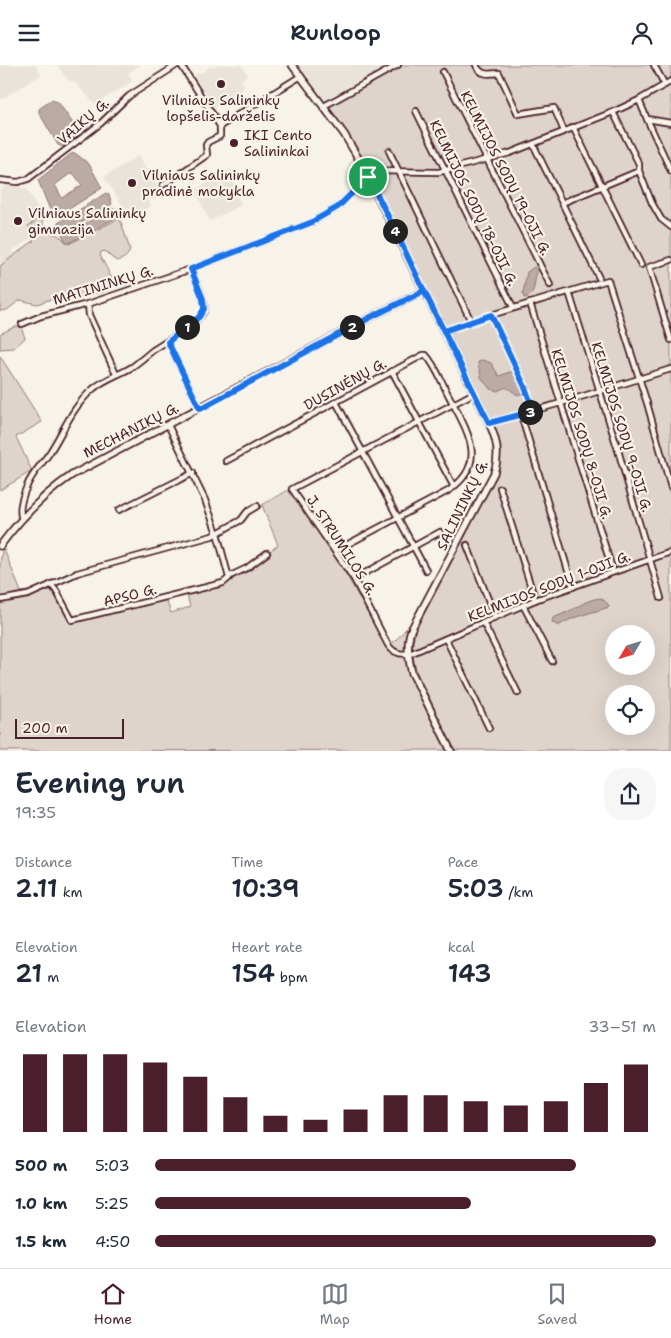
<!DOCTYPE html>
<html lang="en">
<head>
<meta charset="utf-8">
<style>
	body { margin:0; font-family:"Shantell Sans",sans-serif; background:#f6f6f7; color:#1f2937; height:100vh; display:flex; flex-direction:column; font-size:19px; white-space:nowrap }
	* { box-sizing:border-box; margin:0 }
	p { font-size:16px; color:#747a83 }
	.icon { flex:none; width:28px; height:28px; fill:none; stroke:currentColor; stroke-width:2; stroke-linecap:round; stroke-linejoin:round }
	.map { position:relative; height:686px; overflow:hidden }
	.sheet { display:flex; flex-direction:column; background:#fff; flex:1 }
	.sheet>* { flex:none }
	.needle { width:32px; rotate:232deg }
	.controls { position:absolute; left:605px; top:560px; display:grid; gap:10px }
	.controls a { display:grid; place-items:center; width:50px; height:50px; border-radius:50%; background:#fff; box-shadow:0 5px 20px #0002; font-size:25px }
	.scale { position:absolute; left:15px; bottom:12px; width:109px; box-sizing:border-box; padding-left:5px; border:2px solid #4a1f2b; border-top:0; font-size:14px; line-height:18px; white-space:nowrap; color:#4a1f2b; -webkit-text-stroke:4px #f7f3e8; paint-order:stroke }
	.pin { position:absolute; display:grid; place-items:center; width:42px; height:42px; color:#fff; margin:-21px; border:2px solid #fff; border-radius:50%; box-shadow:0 1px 5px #0007 }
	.km { position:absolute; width:25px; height:25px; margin:-12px; border-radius:50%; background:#222; color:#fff; font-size:14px; line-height:25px; text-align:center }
	.round { display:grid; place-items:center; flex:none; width:52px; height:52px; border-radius:20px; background:#f6f6f7 }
	.summary { display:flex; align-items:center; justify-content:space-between; height:85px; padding:0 15px }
	h1 { font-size:28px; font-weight:600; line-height:38px }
	.figures { display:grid; grid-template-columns:repeat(3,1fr); gap:8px; height:85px; padding:5px 15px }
	.figures div { display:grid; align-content:center }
	.figures b { font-size:25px; font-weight:600 }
	.figures small { font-size:14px; font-weight:400 }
	.figures p { font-size:14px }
	.chart { height:140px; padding:10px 15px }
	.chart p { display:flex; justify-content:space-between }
	.chart svg { width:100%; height:90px; margin-top:5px; stroke:#4a1f2b; stroke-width:6 }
	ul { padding:0 15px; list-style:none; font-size:16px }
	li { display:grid; grid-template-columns:80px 60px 1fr; align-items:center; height:38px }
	li i { height:12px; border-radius:6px; background:#4a1f2b }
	header { display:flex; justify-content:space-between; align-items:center; height:65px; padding:0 15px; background:#fff; font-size:22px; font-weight:600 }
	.menu { display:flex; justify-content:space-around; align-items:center; height:70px; border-top:1px solid #e0e1e3; background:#fff; font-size:14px; color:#747a83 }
	.menu a { display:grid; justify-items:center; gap:2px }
	.menu .current { color:#4a1f2b }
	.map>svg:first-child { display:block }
</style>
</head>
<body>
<header><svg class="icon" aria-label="menu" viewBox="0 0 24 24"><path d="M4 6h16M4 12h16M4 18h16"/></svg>Runloop<svg class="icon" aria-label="person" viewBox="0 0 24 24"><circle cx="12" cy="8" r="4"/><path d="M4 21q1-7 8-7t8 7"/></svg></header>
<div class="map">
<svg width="671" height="686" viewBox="0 0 671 686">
	<rect width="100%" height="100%" fill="#f7f3e8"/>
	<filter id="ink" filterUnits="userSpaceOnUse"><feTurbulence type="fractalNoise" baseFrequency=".02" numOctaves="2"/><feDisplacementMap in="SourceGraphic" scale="10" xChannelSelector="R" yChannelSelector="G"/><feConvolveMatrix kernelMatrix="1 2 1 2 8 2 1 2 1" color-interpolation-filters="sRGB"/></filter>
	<g filter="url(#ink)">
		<!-- built -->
		<g fill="#eae3da">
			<polygon points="0,0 35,0 41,10 0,35"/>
			<polygon points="57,0 141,0 128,8 133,16 95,39 76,19 67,14"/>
			<polygon points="218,0 241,0 248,10 241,15 245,22 214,43 194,11 197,8 199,9 212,1 213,3"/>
			<polygon points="296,0 403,0 328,42"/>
			<polygon points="138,91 159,124 157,129 148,135 151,141 131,154 104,112"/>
			<polygon points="232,104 232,113 241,140 210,156 195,125"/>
			<polygon points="7,120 26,123 43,151 28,161 34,171 12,186 15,191 0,201 0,125"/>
		</g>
		<!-- green -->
		<g fill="#ded4cc" stroke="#947a7c" fill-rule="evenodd">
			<path d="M403,0H671V685H455L417,608C412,592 411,580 416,564L497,410C502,392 500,378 493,360L357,83L328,42ZM614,569H646V601H614ZM614,629H646V661H614Z"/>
			<path d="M43,151V165C48,169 54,167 59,171C64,173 64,177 69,179L118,154L121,157L130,185C128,191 124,194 117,196L112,193L105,186L101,187L100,190L112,214L109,223L103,227L99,228H87L76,235L60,231L37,239L20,235L7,245L0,246V201L32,177L34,175L32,172L34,170L28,161Z"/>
			<polygon points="16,261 21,262 25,273 14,283 0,284 0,269"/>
			<polygon points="0,291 42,357 16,372 32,406 0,425"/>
			<path d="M290,424L337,493L386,581L395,576L414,555C410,563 406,571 405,580C405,610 433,658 446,685L0,686V498L3,482L21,527C32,526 46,520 56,529L72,558L166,535L171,548L190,542L187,530L227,519L278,480L262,440Z"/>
		</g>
		<!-- water -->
		<g fill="#bcaaa7" stroke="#8e7275" fill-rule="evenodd">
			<polygon points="51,35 58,37 79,67 78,71 64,82 58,80 39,48 39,44"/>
			<path d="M75,88L89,99L102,123L55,153L52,150L38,115L71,89ZM71,108L74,109L82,120L62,133L55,120Z"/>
			<polygon points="106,128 109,130 112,139 70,165 72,166 113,143 118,152 69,178 66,177 57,160 58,158"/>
			<path d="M534,202L538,205C533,215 537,231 524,233L523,228L527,207Z"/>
			<path d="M483,295L491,298L499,311L510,307L516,308L522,328L518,330C508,325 509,319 498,326L490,324L481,312C481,306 478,303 478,297Z"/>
			<path d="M601,533L608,539L609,542C592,548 573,551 558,561L552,557L553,553C557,551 561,550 565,548C578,543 586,534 601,533Z"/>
		</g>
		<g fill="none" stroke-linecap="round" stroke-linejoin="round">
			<defs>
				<g id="minor">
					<polyline points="181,0 220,61"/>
					<path d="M476,0C481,11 489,9 499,8L518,49L554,43L564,66"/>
					<polyline points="654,0 665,20"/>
					<polyline points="443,7 550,220"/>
					<polyline points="639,35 647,54 671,58"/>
					<polyline points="324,41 398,0"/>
					<polyline points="416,46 512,240"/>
					<polyline points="613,47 639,99 639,106 652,138 661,154 671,162"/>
					<polyline points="647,54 671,106"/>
					<polyline points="573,62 641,200"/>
					<polyline points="533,79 599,213"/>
					<polyline points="389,86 469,252"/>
					<polyline points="367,109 376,106 439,107 510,88 613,47 639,35 671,16"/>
					<polyline points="0,115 18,117 28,114 101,58 129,31 177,0"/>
					<polyline points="163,120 207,90 206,80 208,77 220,71 220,61 301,11"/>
					<polyline points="562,138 639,106"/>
					<polyline points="671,195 649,202 671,275"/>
					<polyline points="569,227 618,385 661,533"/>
					<polyline points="530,238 613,507"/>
					<polyline points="88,239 89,250 116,309"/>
					<polyline points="491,250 608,215 647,338 671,423"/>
					<polyline points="22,259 41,251 88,239 191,204"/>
					<polyline points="444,266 491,250 524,320 534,346"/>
					<polyline points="168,277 200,344"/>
					<polyline points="392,306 454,422"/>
					<path d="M474,328L292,424L354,514L388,580C394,589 402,590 412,588L535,535L671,487"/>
					<polyline points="336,337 426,505"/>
					<polyline points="521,350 573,522"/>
					<polyline points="489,358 561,338 671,304"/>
					<path d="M226,396L423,290H426C436,301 442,318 449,331C467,366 490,398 448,426L335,486"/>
					<polyline points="500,423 535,535"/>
					<polyline points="119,445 193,408"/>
					<path d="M22,454C18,445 23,430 27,421C32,408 43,398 50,387C64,365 73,341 93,324C104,314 119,310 132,302C139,297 146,291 153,285C165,277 198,259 204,246C207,237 194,213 191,204L310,158L338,142L368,112"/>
					<polyline points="467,480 495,552"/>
					<polyline points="230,511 247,503 267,488"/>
					<polyline points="354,514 440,467"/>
					<polyline points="51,519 57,527 72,555 223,518 229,513 217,468 205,435 168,360"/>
					<polyline points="0,535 28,530 77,508 212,471 241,455 247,447 257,441"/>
					<polyline points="523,540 552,596"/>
					<polyline points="483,557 518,628"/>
					<polyline points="446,574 489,663"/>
				</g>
				<g id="secondary">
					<path d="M292,0L344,69L361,98L489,358C497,375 500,389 494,408L411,565C406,579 408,593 412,608L451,686"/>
					<path d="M0,481C20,454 44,429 72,410L371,252L424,226"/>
				</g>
			</defs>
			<!-- minor casing -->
			<use href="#minor" stroke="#4a1f2b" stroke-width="8"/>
			<!-- secondary casing -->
			<use href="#secondary" stroke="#4a1f2b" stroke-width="9"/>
			<!-- minor -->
			<use href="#minor" stroke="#f7f3e8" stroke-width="4.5"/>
			<!-- secondary -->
			<use href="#secondary" stroke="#f7f3e8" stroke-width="5.5"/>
		</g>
	</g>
	<g fill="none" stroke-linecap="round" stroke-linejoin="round" filter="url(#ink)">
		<defs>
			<path id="route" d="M368,112L338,142L310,158L191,204L203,234L204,244L199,252L168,277L200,344L371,252L424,226C446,270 467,314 489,358L534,346L524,320L491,250L444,266C418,215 395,163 368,112"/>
		</defs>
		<!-- route casing -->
		<use href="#route" stroke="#fff" stroke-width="10"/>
		<!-- route -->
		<use href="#route" stroke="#1a73e8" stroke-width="6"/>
	</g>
	<!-- markers -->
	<g fill="#4a1f2b" stroke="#f7f3e8" stroke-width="2">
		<circle cx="221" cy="19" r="5"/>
		<circle cx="234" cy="78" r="5"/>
		<circle cx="132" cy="118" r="5"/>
		<circle cx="18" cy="156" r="5"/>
	</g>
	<g text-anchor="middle" stroke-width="4.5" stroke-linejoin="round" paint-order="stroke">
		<!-- poi labels -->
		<g font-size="14" fill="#4a1f2b" stroke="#f7f3e8" text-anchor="start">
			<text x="221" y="40" text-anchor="middle">Vilniaus Salininkų<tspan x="221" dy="16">lopšelis-darželis</tspan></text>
			<text x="244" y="75">IKI Cento<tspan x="244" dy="16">Salininkai</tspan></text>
			<text x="142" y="115">Vilniaus Salininkų<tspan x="142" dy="16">pradinė mokykla</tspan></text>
			<text x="28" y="153">Vilniaus Salininkų<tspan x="28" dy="16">gimnazija</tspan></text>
		</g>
		<!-- street labels -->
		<g font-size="14" fill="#4a1f2b" stroke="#f7f3e8">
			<text transform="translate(83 56) rotate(-41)" y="5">VAIKŲ G.</text>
			<text transform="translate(506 108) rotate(63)" y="5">KELMIJOS SODŲ 19-OJI G.</text>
			<text transform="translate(474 138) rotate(64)" y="5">KELMIJOS SODŲ 18-OJI G.</text>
			<text transform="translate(103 220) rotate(-17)" y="5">MATININKŲ G.</text>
			<text transform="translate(345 319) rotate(-29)" y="5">DUSINĖNŲ G.</text>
			<text transform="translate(622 362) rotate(73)" y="5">KELMIJOS SODŲ 9-OJI G.</text>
			<text transform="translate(131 365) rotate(-27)" y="5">MECHANIKŲ G.</text>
			<text transform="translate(582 369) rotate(73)" y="5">KELMIJOS SODŲ 8-OJI G.</text>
			<text transform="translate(462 440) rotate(-64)" y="5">SALININKŲ G.</text>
			<text transform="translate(342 480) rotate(57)" y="5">J. STRUMILOS G.</text>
			<text transform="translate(549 521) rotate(-21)" y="5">KELMIJOS SODŲ 1-OJI G.</text>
			<text transform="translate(130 530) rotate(-14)" y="5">APSO G.</text>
		</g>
	</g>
</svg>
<div class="controls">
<a><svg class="needle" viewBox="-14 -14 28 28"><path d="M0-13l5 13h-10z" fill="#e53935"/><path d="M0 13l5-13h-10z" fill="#747a83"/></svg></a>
<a><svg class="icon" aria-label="locate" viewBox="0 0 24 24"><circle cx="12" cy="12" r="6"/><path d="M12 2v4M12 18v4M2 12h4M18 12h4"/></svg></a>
</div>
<div class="scale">200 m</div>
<div class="pin" style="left:368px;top:112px;background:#1e9e55"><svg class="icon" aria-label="arrive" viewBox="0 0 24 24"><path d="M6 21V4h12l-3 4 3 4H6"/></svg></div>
<b class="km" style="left:187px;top:262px">1</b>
<b class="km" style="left:352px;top:262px">2</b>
<b class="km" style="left:530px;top:347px">3</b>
<b class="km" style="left:395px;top:166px">4</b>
</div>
<section class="sheet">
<div class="summary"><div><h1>Evening run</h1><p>19:35</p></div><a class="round"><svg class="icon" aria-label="share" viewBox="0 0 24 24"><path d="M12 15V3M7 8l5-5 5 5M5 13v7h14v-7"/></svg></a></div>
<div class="figures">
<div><p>Distance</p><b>2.11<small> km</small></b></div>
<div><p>Time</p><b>10:39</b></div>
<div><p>Pace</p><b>5:03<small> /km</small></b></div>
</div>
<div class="figures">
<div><p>Elevation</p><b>21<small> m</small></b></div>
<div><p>Heart rate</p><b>154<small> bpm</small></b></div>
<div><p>kcal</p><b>143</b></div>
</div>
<div class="chart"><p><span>Elevation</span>33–51 m</p>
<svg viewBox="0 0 160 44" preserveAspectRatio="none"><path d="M5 44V6M15 44V6M25 44V6M35 44V10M45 44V17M55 44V27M65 44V36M75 44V38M85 44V33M95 44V26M105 44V26M115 44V29M125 44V31M135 44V29M145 44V20M155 44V11"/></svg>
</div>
<ul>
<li><b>500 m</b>5:03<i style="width:84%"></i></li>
<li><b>1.0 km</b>5:25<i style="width:63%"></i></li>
<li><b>1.5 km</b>4:50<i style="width:100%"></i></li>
</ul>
</section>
<nav class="menu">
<a class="current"><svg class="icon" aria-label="home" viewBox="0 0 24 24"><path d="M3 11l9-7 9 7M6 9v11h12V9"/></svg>Home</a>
<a><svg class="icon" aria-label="map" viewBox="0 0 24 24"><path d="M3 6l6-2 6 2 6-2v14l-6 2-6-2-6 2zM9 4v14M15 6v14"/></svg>Map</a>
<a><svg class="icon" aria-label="saved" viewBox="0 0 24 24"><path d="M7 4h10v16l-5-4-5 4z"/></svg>Saved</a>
</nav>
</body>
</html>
